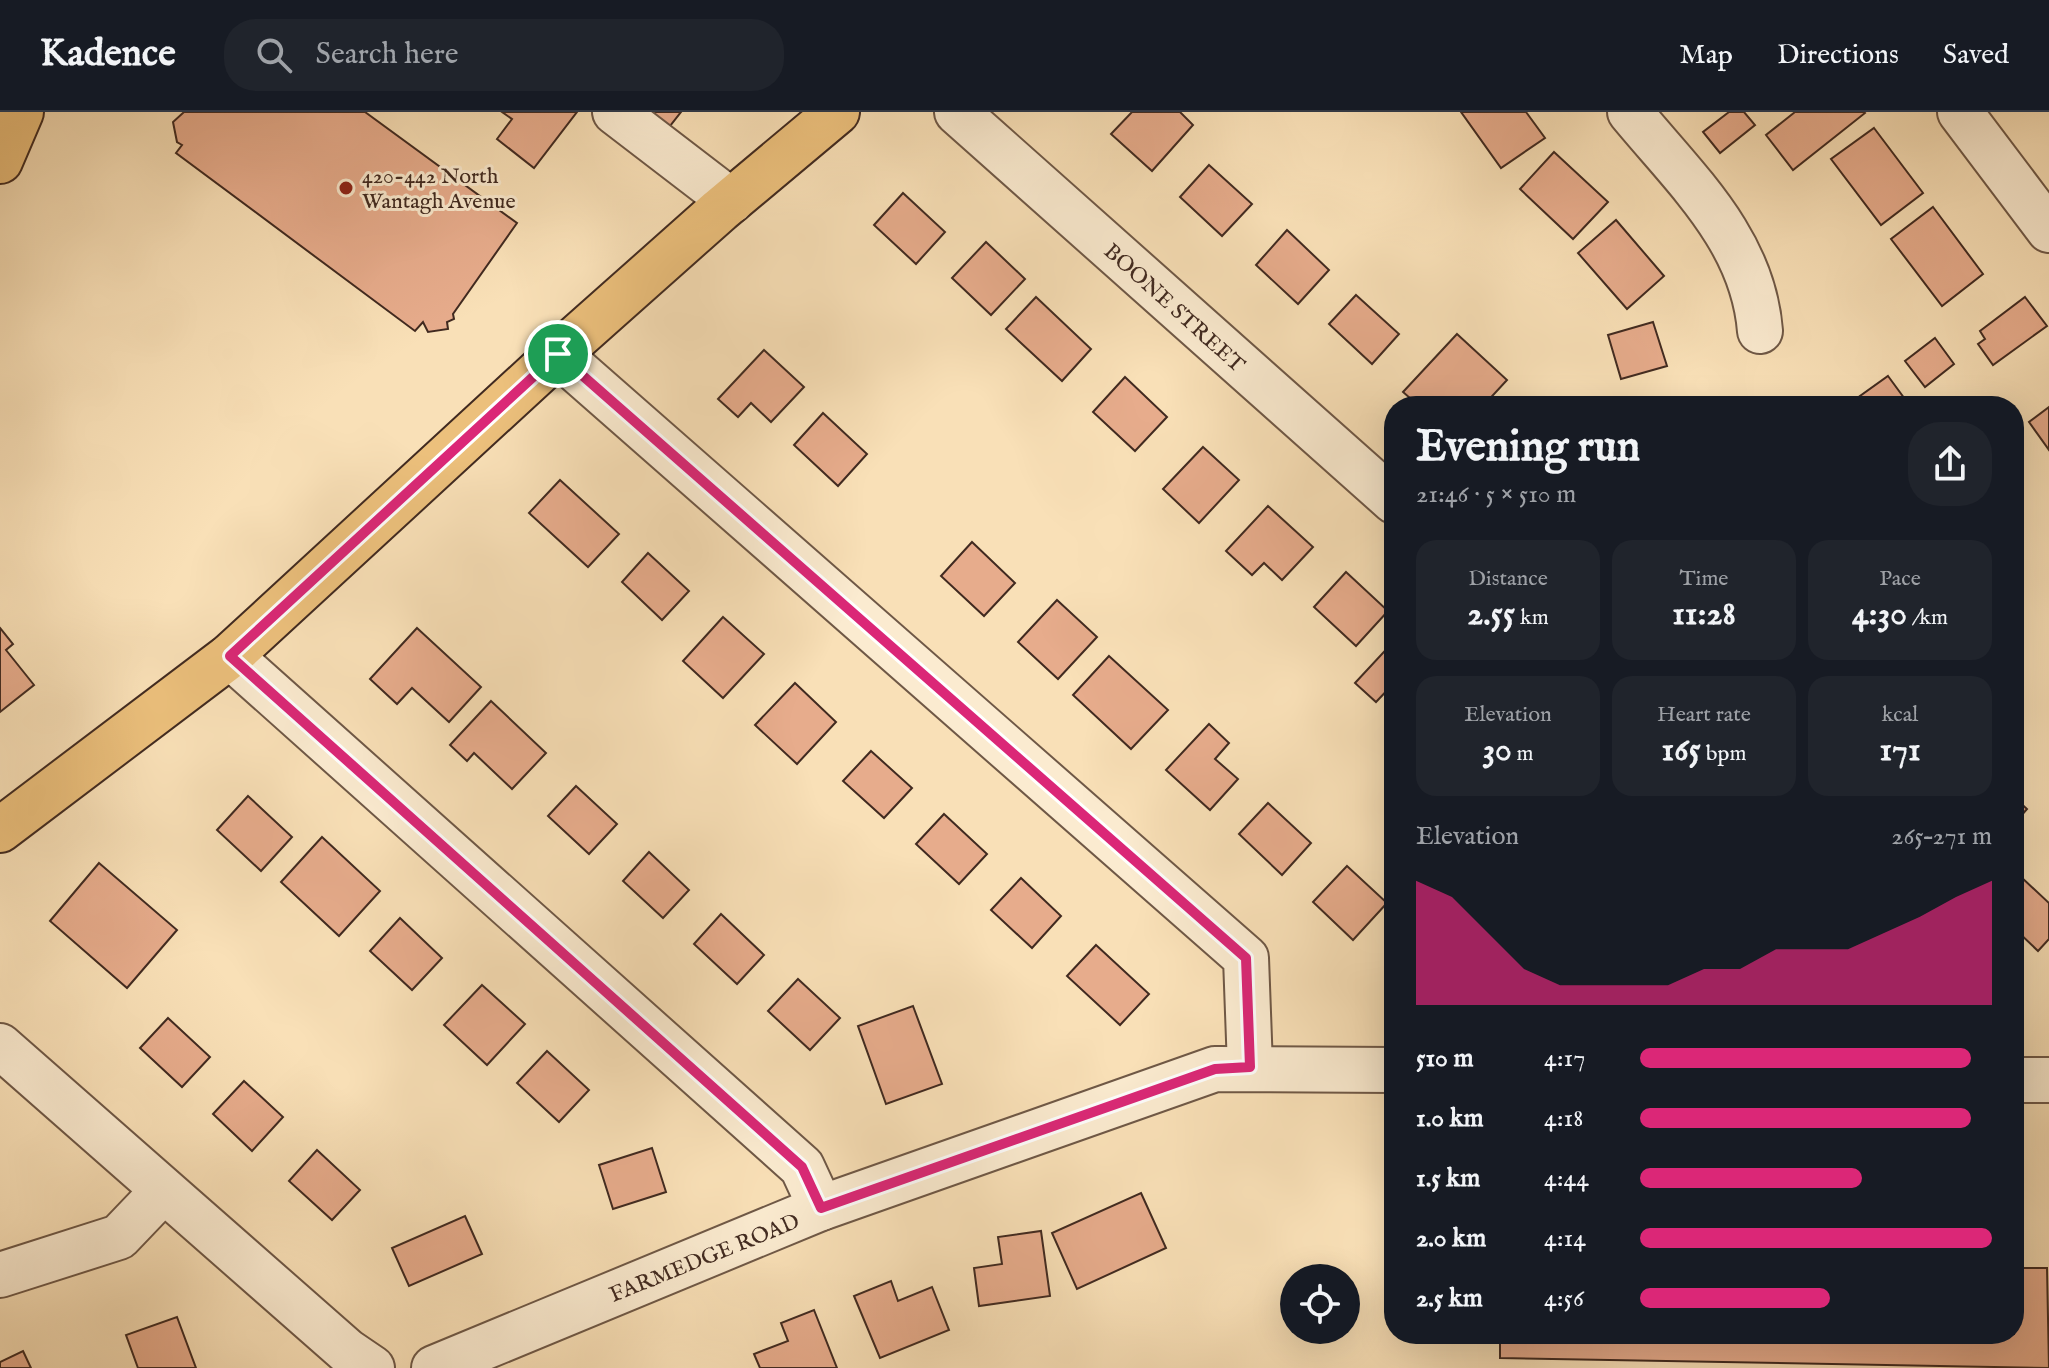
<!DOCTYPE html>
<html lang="en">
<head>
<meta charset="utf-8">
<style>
	body { margin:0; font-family:"IM FELL English",serif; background:#20242c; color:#f1f3f6; height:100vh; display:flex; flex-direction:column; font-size:30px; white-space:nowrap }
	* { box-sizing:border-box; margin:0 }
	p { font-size:26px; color:#9ea1a6 }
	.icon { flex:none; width:44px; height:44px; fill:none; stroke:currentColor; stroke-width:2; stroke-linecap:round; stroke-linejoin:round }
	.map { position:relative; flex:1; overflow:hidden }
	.details { position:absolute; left:1384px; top:284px; width:640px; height:948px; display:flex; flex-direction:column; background:#171b24; border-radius:32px; box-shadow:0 8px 32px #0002 }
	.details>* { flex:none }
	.buttons { position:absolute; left:1280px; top:1152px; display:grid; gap:16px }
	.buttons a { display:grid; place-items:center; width:80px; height:80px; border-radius:50%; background:#171b24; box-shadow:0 8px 32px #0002; font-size:40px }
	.pin { position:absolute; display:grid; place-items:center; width:68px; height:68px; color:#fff; margin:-34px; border:4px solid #fff; border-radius:50%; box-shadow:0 2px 8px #0007 }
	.round { display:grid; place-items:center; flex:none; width:84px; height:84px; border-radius:32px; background:#20242c }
	.summary { display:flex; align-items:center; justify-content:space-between; height:136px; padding:0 32px }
	h1 { font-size:44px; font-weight:800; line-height:60px }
	.metrics { display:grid; grid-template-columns:repeat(3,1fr); gap:12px; height:136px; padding:8px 32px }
	.metrics div { display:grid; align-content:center; border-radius:20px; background:#20242c; text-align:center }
	.metrics b { font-size:34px; font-weight:800 }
	.metrics small { font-size:22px; font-weight:400 }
	.metrics p { font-size:22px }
	.chart { height:224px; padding:16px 32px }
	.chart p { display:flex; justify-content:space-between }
	.chart svg { width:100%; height:144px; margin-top:8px; fill:#db2777; opacity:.7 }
	ul { padding:0 32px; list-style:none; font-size:26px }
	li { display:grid; grid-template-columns:128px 96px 1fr; align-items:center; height:60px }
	li i { height:20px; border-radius:10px; background:#db2777 }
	header { display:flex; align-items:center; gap:48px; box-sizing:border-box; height:112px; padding:0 40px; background:#171b24; border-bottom:2px solid #363941 }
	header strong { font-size:38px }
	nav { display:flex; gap:44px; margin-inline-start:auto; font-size:28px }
	.search { width:560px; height:72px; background:#20242c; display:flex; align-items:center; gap:20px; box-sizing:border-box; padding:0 28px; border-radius:32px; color:#9ea1a6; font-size:30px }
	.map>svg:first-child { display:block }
</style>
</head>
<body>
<header>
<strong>Kadence</strong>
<div class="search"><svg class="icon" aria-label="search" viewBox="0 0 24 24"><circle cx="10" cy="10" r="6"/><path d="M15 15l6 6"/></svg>Search here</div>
<nav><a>Map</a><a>Directions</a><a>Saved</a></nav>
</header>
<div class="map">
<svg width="2049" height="1256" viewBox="0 0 2049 1256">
	<rect width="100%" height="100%" fill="#f9e0b7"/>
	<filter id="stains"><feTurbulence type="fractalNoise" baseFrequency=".0025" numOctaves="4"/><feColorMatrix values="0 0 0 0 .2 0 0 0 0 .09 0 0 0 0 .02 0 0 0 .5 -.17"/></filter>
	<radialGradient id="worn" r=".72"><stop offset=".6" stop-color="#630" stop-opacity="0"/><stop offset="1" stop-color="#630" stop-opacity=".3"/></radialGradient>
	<!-- building -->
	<g fill="#e7ac8c" stroke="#412a20" stroke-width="2">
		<polygon points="184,0 365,0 517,111 453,202 454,207 447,210 448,217 428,220 423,210 415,219 176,41 182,33 177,30 173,10"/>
		<polygon points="502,0 577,0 534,56 497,27 512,7"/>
		<polygon points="641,0 681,0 666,19"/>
		<polygon points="1132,0 1180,0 1193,13 1152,59 1111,22"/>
		<polygon points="1461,0 1526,0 1545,26 1501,56"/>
		<polygon points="1729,0 1744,0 1755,13 1720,41 1703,20"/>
		<polygon points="1795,0 1864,0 1865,1 1793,58 1766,23"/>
		<polygon points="1874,16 1923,81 1881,113 1831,47"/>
		<polygon points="1554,40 1608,90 1573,127 1520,77"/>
		<polygon points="1209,53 1252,92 1222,124 1180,85"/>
		<polygon points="903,81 945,120 916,152 874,113"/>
		<polygon points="1933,95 1983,162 1942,194 1891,127"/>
		<polygon points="1616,108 1664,164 1627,197 1578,141"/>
		<polygon points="1287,118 1329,158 1298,192 1256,153"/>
		<polygon points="986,130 1025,167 991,203 952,166"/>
		<polygon points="1356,183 1399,222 1372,252 1329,212"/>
		<polygon points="1036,185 1091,237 1062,269 1006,217"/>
		<polygon points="2025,185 2047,214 1993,253 1978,232 1985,227 1980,219"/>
		<polygon points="1653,210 1667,254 1621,267 1608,223"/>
		<polygon points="1457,222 1507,268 1483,294 1419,294 1403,280"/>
		<polygon points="1935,226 1954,252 1925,275 1905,249"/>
		<polygon points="764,238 804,275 771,310 751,291 738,305 718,287"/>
		<polygon points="1888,264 1910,294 1846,294"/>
		<polygon points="1125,265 1167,305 1135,339 1093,300"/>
		<polygon points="2049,295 2049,338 2029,310"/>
		<polygon points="823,301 867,342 838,374 794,333"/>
		<polygon points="1203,335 1239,368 1199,411 1163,377"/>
		<polygon points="560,368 619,422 588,455 529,401"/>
		<polygon points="1268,394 1313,435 1282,468 1264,451 1252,463 1226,439"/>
		<polygon points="972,430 1015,471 984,504 941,464"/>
		<polygon points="648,441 689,479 662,508 622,470"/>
		<polygon points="1346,460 1388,499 1356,534 1314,495"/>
		<polygon points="1057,488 1097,525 1058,567 1018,530"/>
		<polygon points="723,505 764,542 723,586 683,549"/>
		<polygon points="0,516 13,532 6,538 34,573 0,600"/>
		<polygon points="417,516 481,575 449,610 412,576 397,592 370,567"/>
		<polygon points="1394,529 1394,571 1376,590 1355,571"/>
		<polygon points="1109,544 1168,598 1131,637 1073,583"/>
		<polygon points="795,571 836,610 797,652 755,613"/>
		<polygon points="491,589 546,641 512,677 474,641 467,649 450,633"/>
		<polygon points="1209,612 1229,631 1215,647 1238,667 1210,698 1166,658"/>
		<polygon points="871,639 912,676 884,706 843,669"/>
		<polygon points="576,674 617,712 589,742 548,704"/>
		<polygon points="248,684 292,725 261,759 217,718"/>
		<polygon points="2014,685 2027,697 2014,712"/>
		<polygon points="1268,691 1311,731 1282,763 1239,722"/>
		<polygon points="944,702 987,742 959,772 916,732"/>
		<polygon points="322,725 380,779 339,824 281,770"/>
		<polygon points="649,740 689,778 663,806 623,769"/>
		<polygon points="99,751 177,818 127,876 50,809"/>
		<polygon points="1347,754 1387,791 1353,828 1313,790"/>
		<polygon points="2020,764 2049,791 2049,827 2038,839 2014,816 2014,770"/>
		<polygon points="1021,766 1061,804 1032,836 991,798"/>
		<polygon points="721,802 764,843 737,872 694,832"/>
		<polygon points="400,806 442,846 412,878 370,839"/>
		<polygon points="1096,833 1149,882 1120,913 1067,864"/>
		<polygon points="798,867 840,906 810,938 768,899"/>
		<polygon points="482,873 525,912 487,953 444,913"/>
		<polygon points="913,894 942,972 886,992 858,914"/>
		<polygon points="168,906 210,945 182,975 140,936"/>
		<polygon points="547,939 589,978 559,1010 517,971"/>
		<polygon points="244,969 283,1005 252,1039 213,1002"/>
		<polygon points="652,1036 666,1080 613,1097 599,1053"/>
		<polygon points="317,1038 360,1078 332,1108 289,1069"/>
		<polygon points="1141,1081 1166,1136 1077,1177 1052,1121"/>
		<polygon points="465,1104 482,1142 409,1174 392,1136"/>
		<polygon points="1041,1119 1050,1184 979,1194 974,1156 1002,1152 998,1125"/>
		<polygon points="2014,1156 2047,1156 2049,1256 1500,1246 1500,1222 2014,1222"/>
		<polygon points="891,1169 898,1189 932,1175 949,1218 880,1246 854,1184"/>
		<polygon points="814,1198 837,1256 760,1256 754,1242 788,1229 781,1211"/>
		<polygon points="177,1205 196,1256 138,1256 126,1223"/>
		<polygon points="23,1239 31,1256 0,1256 0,1250"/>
	</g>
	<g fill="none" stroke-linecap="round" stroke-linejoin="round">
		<defs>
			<g id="minor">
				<polyline points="615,0 731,89"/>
				<polyline points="957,0 1394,389"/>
				<path d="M1630,0C1686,68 1753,128 1760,219"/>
				<polyline points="1960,0 2049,118"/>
				<polyline points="558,242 1246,846 1250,955"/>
				<polyline points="230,544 802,1055 821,1096"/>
				<polyline points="0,934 347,1239 372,1256"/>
				<polyline points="2014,968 2049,968"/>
				<polyline points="0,1163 119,1125 163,1079"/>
				<polyline points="434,1256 821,1096 1215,957 1394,958"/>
			</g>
			<g id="major">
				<polyline points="0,49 21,0"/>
				<polyline points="0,718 230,544 558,242 720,98 837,0"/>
			</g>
		</defs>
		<!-- minor casing -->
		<use href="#minor" stroke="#6f5846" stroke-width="48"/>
		<!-- major casing -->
		<use href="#major" stroke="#412a20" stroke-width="48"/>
		<!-- minor -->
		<use href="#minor" stroke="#fbebd0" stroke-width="44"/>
		<!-- major -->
		<use href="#major" stroke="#ecc07c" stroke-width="44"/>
	</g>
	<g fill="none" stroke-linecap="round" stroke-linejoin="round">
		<defs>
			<polygon id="route" points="558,242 1246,846 1250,955 1215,957 821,1096 802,1055 230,544"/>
		</defs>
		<!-- route casing -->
		<use href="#route" stroke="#fff" stroke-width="16"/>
		<!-- route -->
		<use href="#route" stroke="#db2777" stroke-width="10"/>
	</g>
	<!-- markers -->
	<circle fill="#8f2418" stroke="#fbebd0" stroke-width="3" cx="346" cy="76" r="8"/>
	<g text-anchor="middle" stroke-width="6" stroke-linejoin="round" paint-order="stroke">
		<!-- poi labels -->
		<g font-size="22" fill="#412a20" stroke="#fbebd0" text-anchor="start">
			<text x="362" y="71">420-442 North<tspan x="362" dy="25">Wantagh Avenue</tspan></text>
		</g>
		<!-- street labels -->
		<g font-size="22" fill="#412a20" stroke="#fbebd0">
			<text transform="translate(1175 195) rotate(42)" y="8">BOONE STREET</text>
			<text transform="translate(704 1145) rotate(-22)" y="8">FARMEDGE ROAD</text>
		</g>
	</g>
	<rect width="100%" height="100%" filter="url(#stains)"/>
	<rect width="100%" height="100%" fill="url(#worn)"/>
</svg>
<div class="buttons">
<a><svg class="icon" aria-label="locate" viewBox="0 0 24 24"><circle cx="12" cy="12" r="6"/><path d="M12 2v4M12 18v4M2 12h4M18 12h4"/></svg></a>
</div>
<div class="pin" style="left:558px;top:242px;background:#1e9e55"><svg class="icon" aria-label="arrive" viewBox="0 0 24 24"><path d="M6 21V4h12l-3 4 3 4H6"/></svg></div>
<section class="details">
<div class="summary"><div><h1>Evening run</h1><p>21:46 · 5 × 510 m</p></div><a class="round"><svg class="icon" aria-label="share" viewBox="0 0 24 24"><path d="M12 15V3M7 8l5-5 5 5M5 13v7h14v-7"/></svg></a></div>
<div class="metrics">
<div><p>Distance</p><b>2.55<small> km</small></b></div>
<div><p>Time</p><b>11:28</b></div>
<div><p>Pace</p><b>4:30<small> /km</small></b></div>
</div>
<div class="metrics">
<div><p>Elevation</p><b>30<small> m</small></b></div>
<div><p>Heart rate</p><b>165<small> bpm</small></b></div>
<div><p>kcal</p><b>171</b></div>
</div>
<div class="chart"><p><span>Elevation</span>265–271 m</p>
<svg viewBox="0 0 160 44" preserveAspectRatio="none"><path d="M0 44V6L10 11L20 22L30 33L40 38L50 38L60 38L70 38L80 33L90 33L100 27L110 27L120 27L130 22L140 17L150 11L160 6V44z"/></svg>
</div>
<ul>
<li><b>510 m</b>4:17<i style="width:94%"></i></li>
<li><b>1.0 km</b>4:18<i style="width:94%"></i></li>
<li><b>1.5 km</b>4:44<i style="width:63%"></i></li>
<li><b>2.0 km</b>4:14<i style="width:100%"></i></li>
<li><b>2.5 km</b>4:56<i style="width:54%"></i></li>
</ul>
</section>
</div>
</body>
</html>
